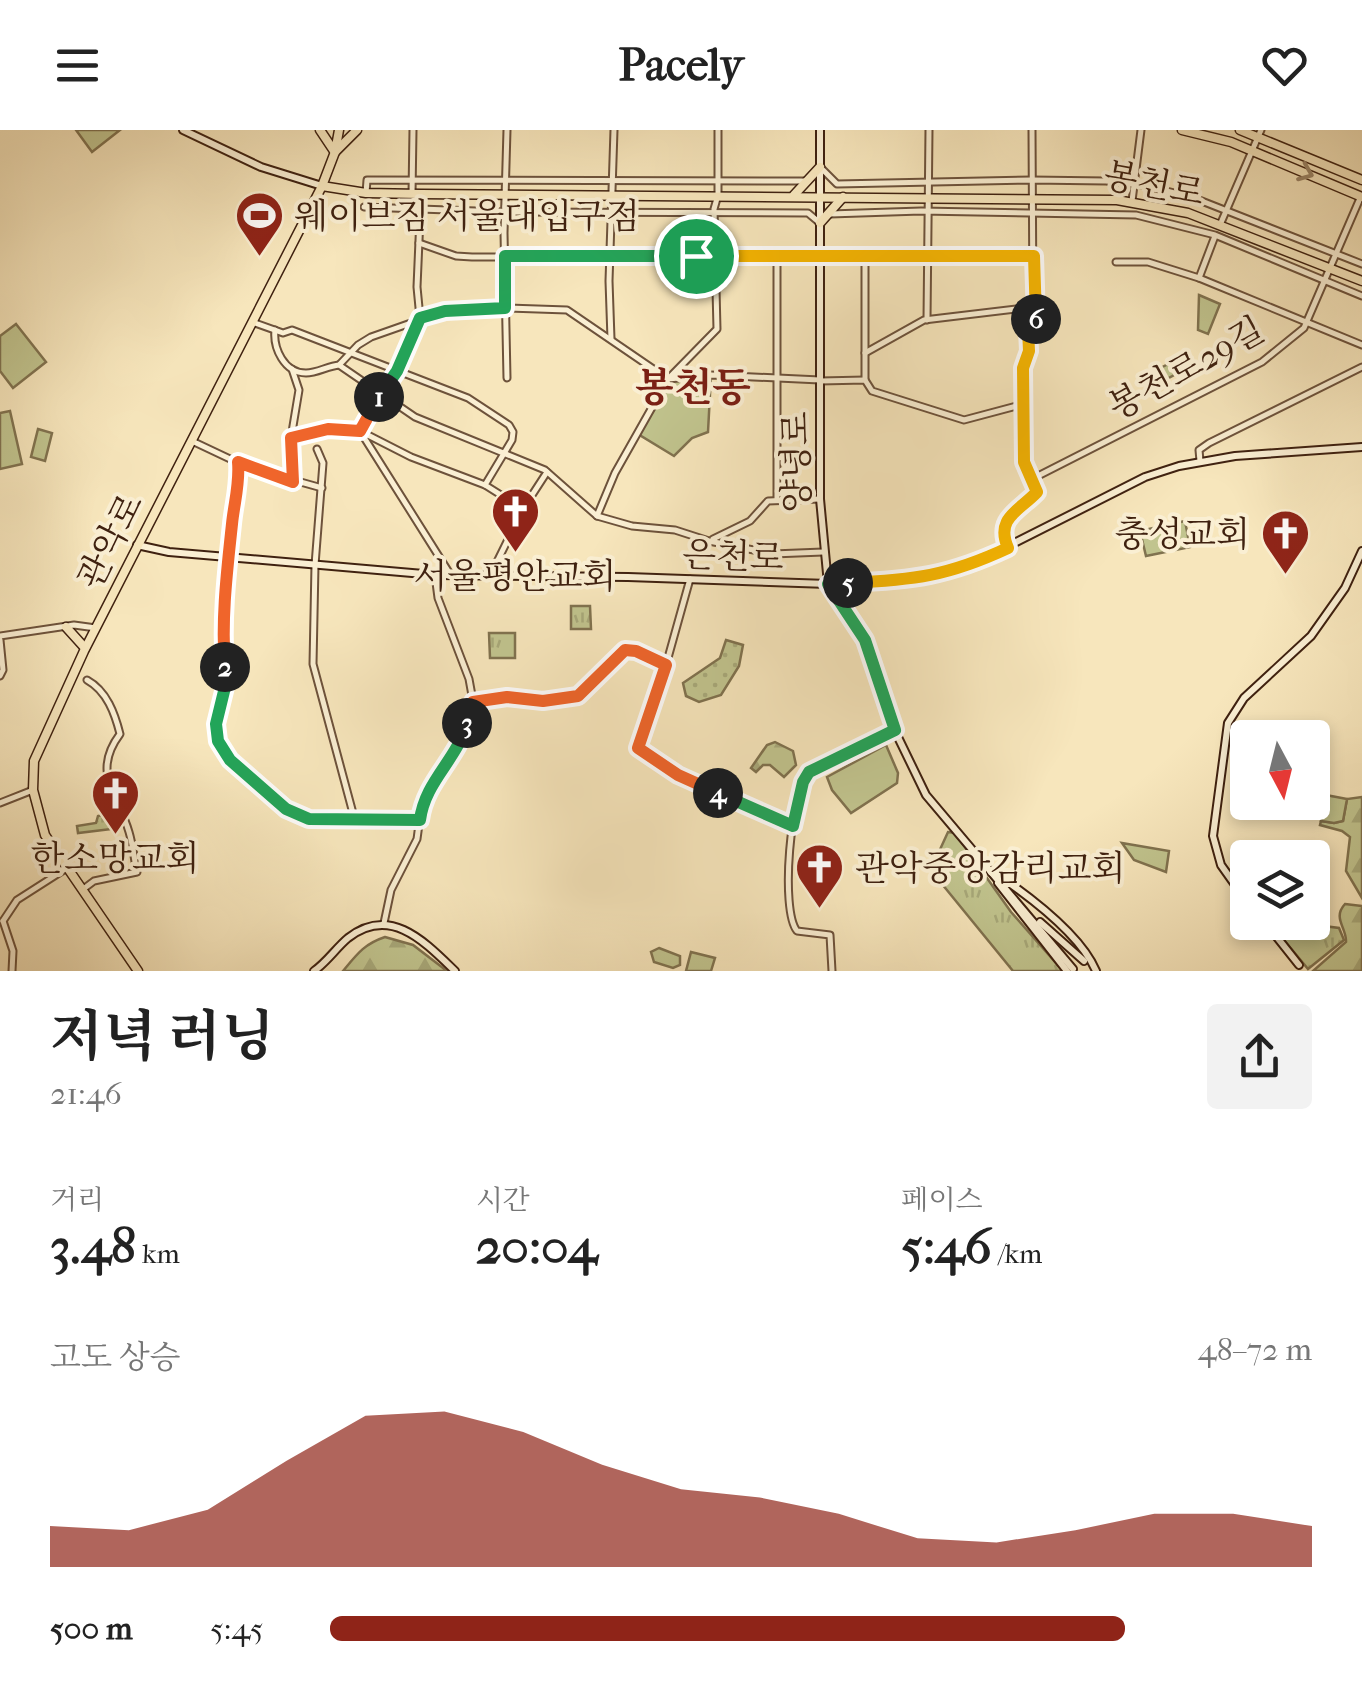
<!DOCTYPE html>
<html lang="ko">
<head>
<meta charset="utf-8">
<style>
	body { margin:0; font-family:"IM FELL French Canon","Noto Serif KR",serif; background:#f2f2f2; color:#222; height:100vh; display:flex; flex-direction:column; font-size:38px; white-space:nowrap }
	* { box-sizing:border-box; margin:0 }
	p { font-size:32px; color:#767676 }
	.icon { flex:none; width:55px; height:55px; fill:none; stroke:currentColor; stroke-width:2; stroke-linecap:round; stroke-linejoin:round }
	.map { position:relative; height:841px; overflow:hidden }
	.side { display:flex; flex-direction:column; background:#fff; flex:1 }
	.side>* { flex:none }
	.needle { width:65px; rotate:173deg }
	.controls { position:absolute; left:1230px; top:590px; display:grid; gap:20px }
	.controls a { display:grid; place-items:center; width:100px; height:100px; border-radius:10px; background:#fff; box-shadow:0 5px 15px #0003; font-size:50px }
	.pin { position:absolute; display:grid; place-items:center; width:85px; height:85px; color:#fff; margin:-42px; border:5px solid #fff; border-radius:50%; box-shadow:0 2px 10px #0007 }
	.km { position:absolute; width:50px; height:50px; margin:-25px; border-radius:50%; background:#222; color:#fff; font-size:28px; line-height:50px; text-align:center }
	.round { display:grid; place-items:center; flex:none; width:105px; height:105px; border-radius:10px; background:#f2f2f2 }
	.head { display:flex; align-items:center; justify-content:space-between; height:170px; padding:0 50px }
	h1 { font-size:55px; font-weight:700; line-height:75px }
	.figures { display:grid; grid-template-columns:repeat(3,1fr); gap:15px; height:170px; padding:10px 50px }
	.figures div { display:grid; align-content:center }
	.figures b { font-size:50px; font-weight:700 }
	.figures small { font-size:28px; font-weight:400 }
	.figures p { font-size:28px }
	.chart { height:280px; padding:20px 50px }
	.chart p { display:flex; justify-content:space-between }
	.chart svg { width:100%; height:180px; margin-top:10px; fill:#8f2418; opacity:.7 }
	ul { padding:0 50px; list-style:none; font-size:32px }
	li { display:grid; grid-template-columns:160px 120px 1fr; align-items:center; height:75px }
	li i { height:25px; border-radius:12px; background:#8f2418 }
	header { display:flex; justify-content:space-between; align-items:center; height:130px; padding:0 50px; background:#fff; font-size:45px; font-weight:700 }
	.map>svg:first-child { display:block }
</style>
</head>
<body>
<header><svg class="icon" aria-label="menu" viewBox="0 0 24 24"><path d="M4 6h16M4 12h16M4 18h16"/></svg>Pacely<svg class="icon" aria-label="heart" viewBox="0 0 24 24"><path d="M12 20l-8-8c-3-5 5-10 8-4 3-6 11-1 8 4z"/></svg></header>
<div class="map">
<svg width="1362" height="841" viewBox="0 0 1362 841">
	<defs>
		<pattern id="grass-dots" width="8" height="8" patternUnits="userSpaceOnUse" patternTransform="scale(2.5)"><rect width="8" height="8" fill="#c1c48e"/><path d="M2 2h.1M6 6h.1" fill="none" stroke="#a7a879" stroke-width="1.8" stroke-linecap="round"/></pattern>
		<pattern id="forest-firs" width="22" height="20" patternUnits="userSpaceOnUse" patternTransform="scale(2.5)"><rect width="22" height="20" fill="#c1c48e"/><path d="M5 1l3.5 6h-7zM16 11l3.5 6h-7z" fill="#a7a879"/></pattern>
		<pattern id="park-tufts" width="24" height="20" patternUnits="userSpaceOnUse" patternTransform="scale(2.5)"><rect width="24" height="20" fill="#c1c48e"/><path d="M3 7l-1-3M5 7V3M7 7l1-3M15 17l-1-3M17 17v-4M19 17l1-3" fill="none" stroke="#a7a879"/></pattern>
	</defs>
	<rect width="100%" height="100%" fill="#f7e6bc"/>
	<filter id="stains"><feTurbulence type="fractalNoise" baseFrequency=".002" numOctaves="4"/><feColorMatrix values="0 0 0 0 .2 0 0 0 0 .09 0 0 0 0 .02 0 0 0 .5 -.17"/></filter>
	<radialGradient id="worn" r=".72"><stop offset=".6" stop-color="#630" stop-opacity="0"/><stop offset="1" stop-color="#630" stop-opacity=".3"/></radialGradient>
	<!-- grass -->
	<polygon fill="url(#grass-dots)" stroke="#80724f" stroke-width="2.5" points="726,510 743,515 739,536 721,565 699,572 686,566 683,553 720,528"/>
	<!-- forest -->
	<g fill="url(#forest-firs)" stroke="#80724f" stroke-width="2.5">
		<polygon points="775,612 793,621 796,635 784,647 770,635 763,635 756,642 751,638 767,615"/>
		<polygon points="1362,667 1362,768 1346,741 1350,707 1342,701 1320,695 1321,691 1334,693 1343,691 1347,669"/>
		<path d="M1345,774L1362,776V841H1313L1346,812C1347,798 1332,788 1345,774Z"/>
		<path d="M385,807L413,815L447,841H343C357,824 364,814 385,807Z"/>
	</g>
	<!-- park -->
	<g fill="url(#park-tufts)" stroke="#80724f" stroke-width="2.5">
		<polygon points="1199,165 1220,174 1208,204 1198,200"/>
		<polygon points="571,476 590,476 591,499 571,499"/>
		<polygon points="489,503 515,503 515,528 490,528"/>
		<polygon points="1326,665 1347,669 1343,691 1334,693 1321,691"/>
		<polygon points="116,682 120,698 78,703 77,696 96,693 98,686"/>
		<polygon points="948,702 955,703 1011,782 1063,841 1013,841 933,743 932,737"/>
		<polygon points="1122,713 1169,721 1166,742 1134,730"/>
		<polygon points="1308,794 1339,798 1344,810 1308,839 1284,810 1286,806 1305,807"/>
	</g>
	<!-- garden -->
	<g fill="#c1c48e" stroke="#80724f" stroke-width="2.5">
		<polygon points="76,0 120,0 92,22"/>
		<polygon points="16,194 46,232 13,258 0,241 0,206"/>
		<polygon points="1187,224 1193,235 1161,252 1155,241"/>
		<polygon points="711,245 708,302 692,308 674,326 638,304 673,251"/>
		<polygon points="10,281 22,334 0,339 0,283"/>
		<polygon points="38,299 52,303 45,331 31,327"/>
		<polygon points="1185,391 1190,417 1146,426 1140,401"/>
		<polygon points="886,615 898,643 897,653 851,683 832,660 827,647"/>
		<polygon points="659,818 680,826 680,835 673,838 654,832 651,822"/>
		<polygon points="691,822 715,828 711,841 686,841"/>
	</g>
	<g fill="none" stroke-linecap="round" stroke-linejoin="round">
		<defs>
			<g id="street">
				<polyline points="821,38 837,54 1032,50 1106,51 1143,55 1194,68 1362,134"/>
				<polyline points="366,63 367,50 805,51"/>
				<polyline points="412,64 413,0"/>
				<polyline points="421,64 417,157 420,188 397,241 360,301 450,444"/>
				<polyline points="1132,71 1141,0"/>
				<polyline points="364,77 504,82 808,83 820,93"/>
				<polyline points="830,84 921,81 1136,85 1215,105 1362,166"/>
				<polyline points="1220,95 1261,0"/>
				<polyline points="1215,106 1199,148 1362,215"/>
				<polyline points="419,113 456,126 472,127 1034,126"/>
				<polyline points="865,126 865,250"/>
				<polyline points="1116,132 1148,132 1199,148"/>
				<polyline points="927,190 929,0"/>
				<polyline points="252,192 283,203 292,200 468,268 509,295 513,302 512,310 485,355"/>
				<path d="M275,200C273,218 284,243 306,243C317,243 328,236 339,235L415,287L545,340L597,386L632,396L675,400L709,411L773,424L823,422"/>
				<polyline points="611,209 609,151 614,0"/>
				<polyline points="865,223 924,190 1033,177"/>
				<polyline points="340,234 358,215 371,207 445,181 505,178 567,180 668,249 711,245 820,250"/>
				<polyline points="292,239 299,260 291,308 293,352"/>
				<polyline points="507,248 504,103 507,0"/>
				<polyline points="820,251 865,250 872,261 964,290 1024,274"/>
				<polyline points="291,308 328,299 360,301 411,327 485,355 523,379"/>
				<polyline points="192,311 247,337 322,358"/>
				<polyline points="317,319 323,333 315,435 313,534 354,687"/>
				<polyline points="1200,331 1199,320 1209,313 1362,237"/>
				<polyline points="238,332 239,354 232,392 223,502 226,553 216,594 222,622 286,679 309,689 420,689"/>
				<polyline points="1032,349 1262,232 1304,198 1361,66"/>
				<polyline points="777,369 777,127"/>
				<polyline points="597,386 615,343 668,249 717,199 714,79 718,65 718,0"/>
				<polyline points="713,409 750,391 768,371 820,369"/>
				<path d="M1008,418C993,383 1021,382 1037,360L1024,332L1023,308V238L1029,221L1027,199L1036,187L1033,177L1032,0"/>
				<polyline points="490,446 523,379 547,342"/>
				<polyline points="690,449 666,535 638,618 678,645 793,696"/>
				<polyline points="0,506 74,495 96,498"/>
				<polyline points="0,510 3,540 0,546"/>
				<polyline points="473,572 507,567 543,571 577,566 625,520 636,521 666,535"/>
				<polyline points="0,673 33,660"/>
				<path d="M82,760L94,751L137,742C134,729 133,715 129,702C118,664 91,643 120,604C115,584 107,561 87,550"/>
				<polyline points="3,791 17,770 67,738"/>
				<polyline points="3,791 13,821 12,841"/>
				<polyline points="384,793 391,760 417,709 422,672 433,649 462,613 473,571 469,549 438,468 435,445"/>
				<path d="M832,841L830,805L797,801C780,780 790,661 810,641C827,624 872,611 895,601"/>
			</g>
			<g id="secondary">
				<polyline points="183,0 261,37 322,56"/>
				<polyline points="820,0 820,369 828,454 865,510 895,601 926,665 1073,839"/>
				<polyline points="137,415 169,422 435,445 628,447 828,454 910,451 963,439 1145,347 1179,336 1235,326 1362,317"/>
				<path d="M998,745C1030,767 1081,805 1096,841"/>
				<polyline points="998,753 1067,841"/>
				<polyline points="1248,773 1221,735 1213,706 1228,593 1244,568 1311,506 1345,458 1362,421"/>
				<polyline points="1040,792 1084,831"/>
				<polyline points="1265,792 1299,835"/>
				<path d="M314,841C327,832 336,818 348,808C390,775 424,811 455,841"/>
			</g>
			<g id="primary">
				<polyline points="320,0 334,21"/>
				<polyline points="1182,0 1231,12 1362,67"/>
				<polyline points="1240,0 1362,50"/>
				<polyline points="335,22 357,0"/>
				<polyline points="322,56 366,63 421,64 1117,70 1188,83 1362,151"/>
				<polyline points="794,65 820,37"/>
				<polyline points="820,93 843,67"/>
				<polyline points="66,497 85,518"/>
				<polyline points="138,841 45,705 33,660 34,631 84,521 322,56 335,22 339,0"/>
			</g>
		</defs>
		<!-- street casing -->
		<use href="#street" stroke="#6d523b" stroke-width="9"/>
		<!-- secondary casing -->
		<use href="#secondary" stroke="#3f2110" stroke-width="10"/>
		<!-- primary casing -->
		<use href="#primary" stroke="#3f2110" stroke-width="11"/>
		<!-- street -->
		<use href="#street" stroke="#faefd3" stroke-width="5"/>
		<!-- secondary -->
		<use href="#secondary" stroke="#faefd3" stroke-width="6"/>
		<!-- primary -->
		<use href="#primary" stroke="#f7e6bc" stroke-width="8"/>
	</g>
	<!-- one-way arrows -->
	<defs><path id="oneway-chevron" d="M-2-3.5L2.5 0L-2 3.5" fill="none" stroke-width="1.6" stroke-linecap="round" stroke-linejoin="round" transform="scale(2.5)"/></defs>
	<use stroke="#9b8466" href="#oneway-chevron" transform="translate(1306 43) rotate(22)"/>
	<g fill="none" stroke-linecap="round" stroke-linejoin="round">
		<defs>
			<polyline id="split-1" points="379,267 397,241 420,188 445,181 505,178 505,126 696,126"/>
			<path id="split-2" d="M225,537C221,490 227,441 232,394C234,373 240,354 238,332L293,352L291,308L328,299L360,301L379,267"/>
			<path id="split-3" d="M225,537L226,553L216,594L218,611L230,630L286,679L309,689L420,690C425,651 457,630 467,593"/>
			<polyline id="split-4" points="467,593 473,572 507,567 543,571 578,566 625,520 636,521 666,535 638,618 678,645 718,663"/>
			<polyline id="split-5" points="718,663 793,696 803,652 809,642 895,600 865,510 828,454 848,453"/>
			<path id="split-6" d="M848,453C914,450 948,446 1008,418C995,388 1019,381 1037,362L1024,332L1023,238L1029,221L1028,199L1036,189"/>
			<polyline id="split-7" points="696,126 1034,126 1036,189"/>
		</defs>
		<!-- split-1 casing -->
		<use href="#split-1" stroke="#fff" stroke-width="20"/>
		<!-- split-2 casing -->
		<use href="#split-2" stroke="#fff" stroke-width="20"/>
		<!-- split-3 casing -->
		<use href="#split-3" stroke="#fff" stroke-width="20"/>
		<!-- split-4 casing -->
		<use href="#split-4" stroke="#fff" stroke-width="20"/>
		<!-- split-5 casing -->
		<use href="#split-5" stroke="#fff" stroke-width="20"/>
		<!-- split-6 casing -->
		<use href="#split-6" stroke="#fff" stroke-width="20"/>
		<!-- split-7 casing -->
		<use href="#split-7" stroke="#fff" stroke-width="20"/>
		<!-- split-1 -->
		<use href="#split-1" stroke="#22a559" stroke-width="12"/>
		<!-- split-2 -->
		<use href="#split-2" stroke="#f0652b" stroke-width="12"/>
		<!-- split-3 -->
		<use href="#split-3" stroke="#22a559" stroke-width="12"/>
		<!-- split-4 -->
		<use href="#split-4" stroke="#f0652b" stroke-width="12"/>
		<!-- split-5 -->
		<use href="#split-5" stroke="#22a559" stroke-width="12"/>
		<!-- split-6 -->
		<use href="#split-6" stroke="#f5b400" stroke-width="12"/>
		<!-- split-7 -->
		<use href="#split-7" stroke="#f5b400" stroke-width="12"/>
	</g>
	<!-- icons -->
	<defs>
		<symbol id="stadium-pin" viewBox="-11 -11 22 30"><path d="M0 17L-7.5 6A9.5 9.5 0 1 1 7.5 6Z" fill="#8f2418" stroke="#faefd3"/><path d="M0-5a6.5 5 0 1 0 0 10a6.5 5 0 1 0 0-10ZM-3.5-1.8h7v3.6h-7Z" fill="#fff"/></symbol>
		<symbol id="church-pin" viewBox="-11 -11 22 30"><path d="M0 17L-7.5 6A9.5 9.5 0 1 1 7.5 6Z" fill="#8f2418" stroke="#faefd3"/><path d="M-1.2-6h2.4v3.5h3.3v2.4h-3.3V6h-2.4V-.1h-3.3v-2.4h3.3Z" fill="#fff"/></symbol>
	</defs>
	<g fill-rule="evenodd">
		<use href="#stadium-pin" x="232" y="58" width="55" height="75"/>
		<use href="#church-pin" x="488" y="354" width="55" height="75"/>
		<use href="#church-pin" x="1258" y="376" width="55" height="75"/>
		<use href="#church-pin" x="88" y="636" width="55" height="75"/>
		<use href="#church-pin" x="792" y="710" width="55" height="75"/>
	</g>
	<g text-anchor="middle" stroke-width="8" stroke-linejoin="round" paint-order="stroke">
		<!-- street labels -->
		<g font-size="35" fill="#3f2110" stroke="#faefd3">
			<text transform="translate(1154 54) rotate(11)" y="12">봉천로</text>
			<text transform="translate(1186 238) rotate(-29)" y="12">봉천로29길</text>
			<text transform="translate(796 332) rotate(-91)" y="12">양녕로</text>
			<text transform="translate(110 411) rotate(-63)" y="12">관악로</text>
			<text transform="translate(733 426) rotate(2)" y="12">은천로</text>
		</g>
		<!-- poi labels -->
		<g font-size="35" fill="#3f2110" stroke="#faefd3" text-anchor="start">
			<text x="294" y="98">웨이브짐 서울대입구점</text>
			<text x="1250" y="416" text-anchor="end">충성교회</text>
			<text x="515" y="458" text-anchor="middle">서울평안교회</text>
			<text x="115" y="740" text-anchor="middle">한소망교회</text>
			<text x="855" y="750">관악중앙감리교회</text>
		</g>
		<!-- quarter labels -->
		<g font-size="40" font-weight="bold" fill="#7a1f14" stroke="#faefd3">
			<text x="693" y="271">봉천동</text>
		</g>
	</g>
	<rect width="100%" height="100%" filter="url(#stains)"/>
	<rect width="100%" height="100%" fill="url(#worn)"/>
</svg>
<div class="controls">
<a><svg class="needle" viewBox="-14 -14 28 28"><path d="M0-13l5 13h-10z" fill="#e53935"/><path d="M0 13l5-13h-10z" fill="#767676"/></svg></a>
<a><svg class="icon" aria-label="layers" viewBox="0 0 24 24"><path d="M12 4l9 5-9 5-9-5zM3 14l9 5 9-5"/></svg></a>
</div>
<div class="pin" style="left:696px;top:126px;background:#1e9e55"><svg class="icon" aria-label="arrive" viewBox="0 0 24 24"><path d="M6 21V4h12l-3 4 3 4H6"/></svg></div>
<b class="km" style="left:379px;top:267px">1</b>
<b class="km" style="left:225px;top:537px">2</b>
<b class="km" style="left:467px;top:593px">3</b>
<b class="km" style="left:718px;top:663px">4</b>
<b class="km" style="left:848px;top:453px">5</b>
<b class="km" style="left:1036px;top:189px">6</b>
</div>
<section class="side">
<div class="head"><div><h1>저녁 러닝</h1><p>21:46</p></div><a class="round"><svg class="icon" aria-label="share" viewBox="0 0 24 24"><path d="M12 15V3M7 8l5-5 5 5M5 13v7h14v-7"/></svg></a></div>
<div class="figures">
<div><p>거리</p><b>3.48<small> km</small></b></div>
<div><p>시간</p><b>20:04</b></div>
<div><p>페이스</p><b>5:46<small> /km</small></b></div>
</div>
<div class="chart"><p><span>고도 상승</span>48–72 m</p>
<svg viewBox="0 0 160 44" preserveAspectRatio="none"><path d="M0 44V34L10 35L20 30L30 18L40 7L50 6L60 11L70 19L80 25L90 27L100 31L110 37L120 38L130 35L140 31L150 31L160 34V44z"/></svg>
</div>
<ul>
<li><b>500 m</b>5:45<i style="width:81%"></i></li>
</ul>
</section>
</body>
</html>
